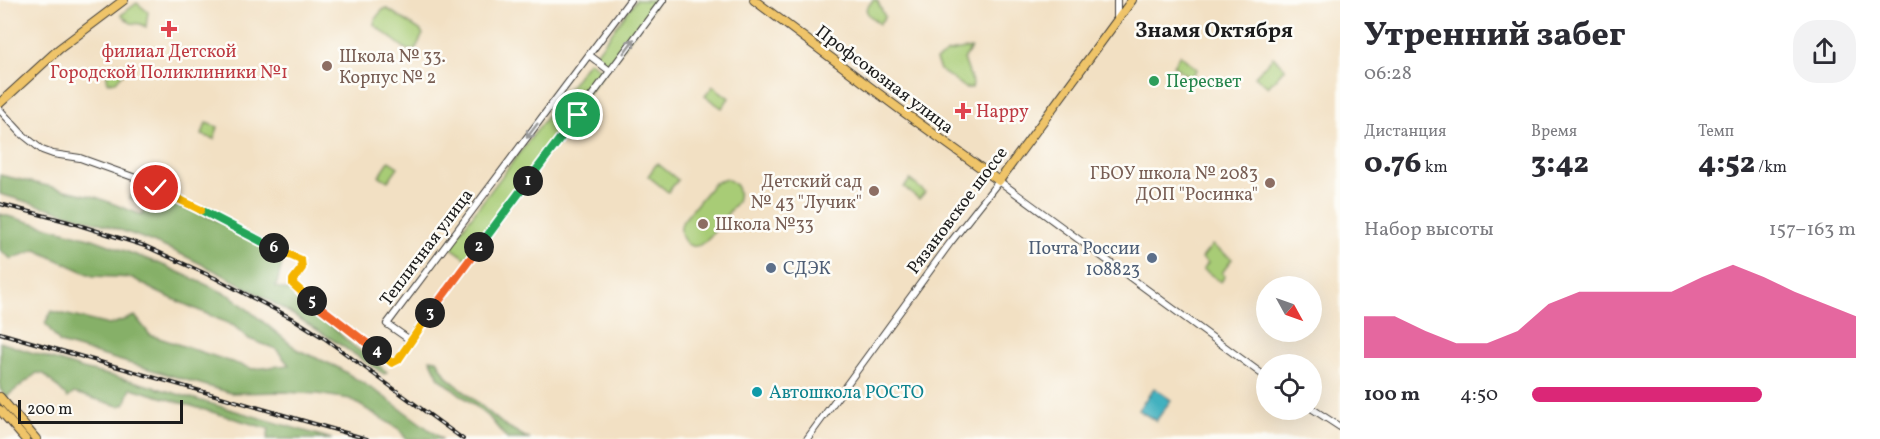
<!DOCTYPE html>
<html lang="ru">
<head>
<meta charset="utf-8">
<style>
	body { margin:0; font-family:Vollkorn,serif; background:#f2f2f3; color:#2b2b33; height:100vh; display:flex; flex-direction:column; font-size:22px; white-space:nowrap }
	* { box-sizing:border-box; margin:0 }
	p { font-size:20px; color:#7c7c81 }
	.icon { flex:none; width:33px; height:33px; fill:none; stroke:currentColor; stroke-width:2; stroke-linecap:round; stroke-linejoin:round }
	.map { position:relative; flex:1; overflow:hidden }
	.side { display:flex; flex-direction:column; background:#fff; width:540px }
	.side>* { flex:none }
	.needle { width:39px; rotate:130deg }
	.buttons { position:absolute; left:1256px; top:276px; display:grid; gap:12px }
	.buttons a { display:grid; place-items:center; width:66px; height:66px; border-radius:50%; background:#fff; box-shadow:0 6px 24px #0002; font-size:30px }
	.scale { position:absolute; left:18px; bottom:15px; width:165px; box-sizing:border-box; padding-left:6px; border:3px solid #1c1c1c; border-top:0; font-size:16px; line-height:21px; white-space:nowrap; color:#1c1c1c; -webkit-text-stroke:4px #fdfcf7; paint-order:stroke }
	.pin { position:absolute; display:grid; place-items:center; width:51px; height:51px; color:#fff; margin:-26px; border:3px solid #fff; border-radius:50%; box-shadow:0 2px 6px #0007 }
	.km { position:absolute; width:30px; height:30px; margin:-15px; border-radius:50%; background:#222; color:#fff; font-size:16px; line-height:30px; text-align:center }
	.round { display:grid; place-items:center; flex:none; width:63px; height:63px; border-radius:24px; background:#f2f2f3 }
	.overview { display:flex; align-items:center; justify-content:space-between; height:102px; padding:0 24px }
	h1 { font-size:33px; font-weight:800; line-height:45px }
	.stats { display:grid; grid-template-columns:repeat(3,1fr); gap:9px; height:102px; padding:6px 24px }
	.stats div { display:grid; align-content:center }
	.stats b { font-size:30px; font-weight:800 }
	.stats small { font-size:16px; font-weight:400 }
	.stats p { font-size:16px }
	.chart { height:168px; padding:12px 24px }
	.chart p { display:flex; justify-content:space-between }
	.chart svg { width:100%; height:108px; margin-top:6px; fill:#db2777; opacity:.7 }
	ul { padding:0 24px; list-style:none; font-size:20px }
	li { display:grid; grid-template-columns:96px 72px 1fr; align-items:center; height:45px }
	li i { height:15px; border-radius:8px; background:#db2777 }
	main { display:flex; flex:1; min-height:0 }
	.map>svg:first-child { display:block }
</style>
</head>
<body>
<main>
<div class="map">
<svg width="1340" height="439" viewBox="0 0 1340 439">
	<rect width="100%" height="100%" fill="#fdfcf7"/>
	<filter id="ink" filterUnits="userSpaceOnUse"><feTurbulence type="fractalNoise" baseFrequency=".0167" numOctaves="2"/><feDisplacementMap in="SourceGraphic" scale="12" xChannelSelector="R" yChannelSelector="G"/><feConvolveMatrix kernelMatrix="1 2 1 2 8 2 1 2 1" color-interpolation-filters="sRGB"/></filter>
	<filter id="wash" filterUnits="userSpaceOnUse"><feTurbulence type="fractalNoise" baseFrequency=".008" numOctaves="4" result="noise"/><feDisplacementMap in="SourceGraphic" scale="24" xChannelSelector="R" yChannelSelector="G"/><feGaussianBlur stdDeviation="1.35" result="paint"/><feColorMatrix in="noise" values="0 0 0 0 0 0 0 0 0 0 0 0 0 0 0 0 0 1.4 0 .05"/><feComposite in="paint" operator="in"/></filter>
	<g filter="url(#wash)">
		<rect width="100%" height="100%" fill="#f2e0c3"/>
		<!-- green -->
		<g fill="#a8cc76" stroke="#627449" stroke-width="1.5">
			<polygon points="636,0 658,0 610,66 595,55"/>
			<polygon points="873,0 877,0 885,17 879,24 868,14 866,9"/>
			<polygon points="137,3 148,12 146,27 141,24 131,23 121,15"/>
			<path d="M386,8L420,30L423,34L415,50H407L374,25C374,19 380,11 386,8Z"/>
			<polygon points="971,48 964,59 973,84 972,88 965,88 940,70 936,60 948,52"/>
			<polygon points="1180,55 1197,69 1190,78 1173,65"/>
			<polygon points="1273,57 1285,68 1268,87 1255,76"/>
			<polygon points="589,61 604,72 467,259 449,246"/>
			<polygon points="115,63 125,71 116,82 107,82 107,73"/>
			<polygon points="713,86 729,98 722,108 705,96"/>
			<polygon points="206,123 218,127 214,139 202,135"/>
			<polygon points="389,161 398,167 388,181 379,176"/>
			<polygon points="657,163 678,180 668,192 648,176"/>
			<path d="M726,179C737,183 741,191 737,202C727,213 715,234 703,243C689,254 675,235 683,221L714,183Z"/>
			<polygon points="910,180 925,192 919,199 904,187"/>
			<polygon points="1212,245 1232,259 1222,273 1225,276 1221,282 1203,269 1208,263 1202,258"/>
		</g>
		<!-- forest -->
		<g fill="#86b067" stroke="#516642" stroke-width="1.5">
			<path d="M0,175L96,197L142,215L146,204L130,198L134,189L221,222L284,256L276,287L297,293L313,305L328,323L352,345L387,372L384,374C322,332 259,291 191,259C131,229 64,213 0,194Z"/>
			<polygon points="0,214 93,239 163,265 231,296 298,350 337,367 379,393 442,439 406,439 399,429 350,399 317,394 284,392 231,393 60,343 45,323 52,311 109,325 135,316 150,335 253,369 289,365 276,349 249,339 234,326 155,291 133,278 93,276 36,250 11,259 0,250"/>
			<polygon points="0,342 83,369 133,381 332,439 267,439 269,429 131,388 125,404 119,406 74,393 68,398 44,374 37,373 6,397 0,389"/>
			<polygon points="430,359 437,360 447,377 503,424 529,439 507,439 488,416 439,378"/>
		</g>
		<!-- water -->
		<polygon fill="#43b1bf" stroke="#30666e" stroke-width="1.5" points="1154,388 1171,400 1156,421 1138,410"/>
	</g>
	<g filter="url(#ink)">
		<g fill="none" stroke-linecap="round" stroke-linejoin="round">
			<defs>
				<g id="minor">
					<polyline points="630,0 387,324 410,340 663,0"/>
					<polyline points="1117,0 1117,20"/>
					<polyline points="589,55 610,71"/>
					<polyline points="0,110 22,134 42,150 53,154 80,158 133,177 301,260 302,268 293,280 295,287 392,363 398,360 410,340"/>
					<polyline points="1311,408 1340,427"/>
					<polyline points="807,439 950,243 999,181 1266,377"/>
				</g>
				<g id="major">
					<polyline points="754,0 898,108 999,181 1132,0"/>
					<polyline points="0,103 59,49 124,0"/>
					<polyline points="0,397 36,439"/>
					<polyline points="0,410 25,439"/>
				</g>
			</defs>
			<!-- minor casing -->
			<use href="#minor" stroke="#3c3935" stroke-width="8"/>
			<!-- major casing -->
			<use href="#major" stroke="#3c3935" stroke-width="10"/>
			<!-- minor -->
			<use href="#minor" stroke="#fff" stroke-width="6"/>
			<!-- major -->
			<use href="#major" stroke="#efc469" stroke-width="8"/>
			<defs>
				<g id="rail">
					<polyline points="0,204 69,222 145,246 215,278 295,320 324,338 463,439"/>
					<polyline points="0,333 367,439"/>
				</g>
			</defs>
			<!-- rail casing -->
			<use href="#rail" stroke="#1c1c1c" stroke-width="4"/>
			<!-- rail -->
			<use href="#rail" stroke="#fdfcf7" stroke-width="1.5" stroke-dasharray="4.5" stroke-linecap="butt"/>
		</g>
		<!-- one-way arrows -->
		<defs><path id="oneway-shaft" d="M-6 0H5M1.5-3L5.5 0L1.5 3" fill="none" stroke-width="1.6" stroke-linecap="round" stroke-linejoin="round" transform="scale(1.5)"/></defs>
		<g stroke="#999">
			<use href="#oneway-shaft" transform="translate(629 46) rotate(-53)"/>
			<use href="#oneway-shaft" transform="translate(532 131) rotate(127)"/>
		</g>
	</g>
	<g fill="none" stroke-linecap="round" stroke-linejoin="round" filter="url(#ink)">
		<defs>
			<polyline id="split-1" points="528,181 578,115"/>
			<polyline id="split-2" points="479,247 528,181"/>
			<polyline id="split-3" points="430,313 479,247"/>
			<polyline id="split-4" points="377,351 392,363 398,360 430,313"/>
			<polyline id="split-5" points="312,301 377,351"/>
			<polyline id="split-6" points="274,248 301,260 302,268 293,280 293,284 312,301"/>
			<polyline id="split-7" points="201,210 274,248"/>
			<polyline id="split-8" points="156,188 201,210"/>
		</defs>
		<!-- split-1 casing -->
		<use href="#split-1" stroke="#fff" stroke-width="12"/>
		<!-- split-2 casing -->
		<use href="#split-2" stroke="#fff" stroke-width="12"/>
		<!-- split-3 casing -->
		<use href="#split-3" stroke="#fff" stroke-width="12"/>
		<!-- split-4 casing -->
		<use href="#split-4" stroke="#fff" stroke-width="12"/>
		<!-- split-5 casing -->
		<use href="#split-5" stroke="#fff" stroke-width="12"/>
		<!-- split-6 casing -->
		<use href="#split-6" stroke="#fff" stroke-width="12"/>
		<!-- split-7 casing -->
		<use href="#split-7" stroke="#fff" stroke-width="12"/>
		<!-- split-8 casing -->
		<use href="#split-8" stroke="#fff" stroke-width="12"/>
		<!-- split-1 -->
		<use href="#split-1" stroke="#22a559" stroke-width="8"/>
		<!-- split-2 -->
		<use href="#split-2" stroke="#22a559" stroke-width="8"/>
		<!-- split-3 -->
		<use href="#split-3" stroke="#f0652b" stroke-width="8"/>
		<!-- split-4 -->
		<use href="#split-4" stroke="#f5b400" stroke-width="8"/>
		<!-- split-5 -->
		<use href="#split-5" stroke="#f0652b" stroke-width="8"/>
		<!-- split-6 -->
		<use href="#split-6" stroke="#f5b400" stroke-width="8"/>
		<!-- split-7 -->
		<use href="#split-7" stroke="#22a559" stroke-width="8"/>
		<!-- split-8 -->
		<use href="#split-8" stroke="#f5b400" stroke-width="8"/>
	</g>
	<!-- markers -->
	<g fill="#e0444e" stroke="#fdfcf7" stroke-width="2">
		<path d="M166 20h6v6h6v6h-6v6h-6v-6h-6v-6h6z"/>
		<path d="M960 102h6v6h6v6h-6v6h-6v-6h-6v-6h6z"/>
	</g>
	<g fill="#8d6e63" stroke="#fdfcf7" stroke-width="2">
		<circle cx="327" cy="66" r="6"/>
		<circle cx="1270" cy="183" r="6"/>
		<circle cx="874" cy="191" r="6"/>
		<circle cx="703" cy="224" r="6"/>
	</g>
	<circle fill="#2e9e5b" stroke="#fdfcf7" stroke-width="2" cx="1154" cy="81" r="6"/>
	<g fill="#5c6f8a" stroke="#fdfcf7" stroke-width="2">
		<circle cx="1152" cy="258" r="6"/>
		<circle cx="771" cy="268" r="6"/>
	</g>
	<circle fill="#0f9aa8" stroke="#fdfcf7" stroke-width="2" cx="757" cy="392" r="6"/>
	<g text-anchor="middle" stroke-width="5" stroke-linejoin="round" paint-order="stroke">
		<!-- health labels -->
		<g font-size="18" fill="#be3a42" stroke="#fdfcf7">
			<text x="169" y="57">филиал Детской<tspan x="169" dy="21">Городской Поликлиники №1</tspan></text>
			<text x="976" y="117" text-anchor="start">Happy</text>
		</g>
		<!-- education labels -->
		<g font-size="18" fill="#785e54" stroke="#fdfcf7" text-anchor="start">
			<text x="339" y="62">Школа № 33.<tspan x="339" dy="21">Корпус № 2</tspan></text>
			<text x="1258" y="179" text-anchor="end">ГБОУ школа № 2083<tspan x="1258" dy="21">ДОП "Росинка"</tspan></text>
			<text x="862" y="187" text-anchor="end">Детский сад<tspan x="862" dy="21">№ 43 "Лучик"</tspan></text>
			<text x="715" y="230">Школа №33</text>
		</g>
		<!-- street labels -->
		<g font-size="18" fill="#1c1c1c" stroke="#fdfcf7">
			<text transform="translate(885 79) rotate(37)" y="6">Профсоюзная улица</text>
			<text transform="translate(957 210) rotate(-53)" y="6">Рязановское шоссе</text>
			<text transform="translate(426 247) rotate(-53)" y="6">Тепличная улица</text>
		</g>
		<!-- leisure labels -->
		<g font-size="18" fill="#27864d" stroke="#fdfcf7" text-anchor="start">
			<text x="1166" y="87">Пересвет</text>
		</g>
		<!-- service labels -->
		<g font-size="18" fill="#4e5e75" stroke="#fdfcf7" text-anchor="end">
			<text x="1140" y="254">Почта России<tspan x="1140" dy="21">108823</tspan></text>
			<text x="783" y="274" text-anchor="start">СДЭК</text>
		</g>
		<!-- culture labels -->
		<g font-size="18" fill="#0d838f" stroke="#fdfcf7" text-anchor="start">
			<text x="769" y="398">Автошкола РОСТО</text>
		</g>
		<!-- quarter labels -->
		<g font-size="21" font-weight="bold" fill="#1c1c1c" stroke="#fdfcf7">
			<text x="1214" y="37">Знамя Октября</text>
		</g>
	</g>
</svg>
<div class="buttons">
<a><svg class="needle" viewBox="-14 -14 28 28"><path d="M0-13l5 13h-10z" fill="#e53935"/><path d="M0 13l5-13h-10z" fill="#7c7c81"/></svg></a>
<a><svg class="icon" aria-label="locate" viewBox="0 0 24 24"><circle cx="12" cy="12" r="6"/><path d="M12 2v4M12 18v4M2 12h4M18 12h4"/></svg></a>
</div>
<div class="scale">200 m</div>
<div class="pin" style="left:578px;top:115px;background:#1e9e55"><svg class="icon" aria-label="arrive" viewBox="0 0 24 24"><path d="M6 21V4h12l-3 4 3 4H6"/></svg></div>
<div class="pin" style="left:156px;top:188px;background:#d93025"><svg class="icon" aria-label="check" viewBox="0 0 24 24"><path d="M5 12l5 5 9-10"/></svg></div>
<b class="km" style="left:528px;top:181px">1</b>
<b class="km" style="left:479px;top:247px">2</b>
<b class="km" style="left:430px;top:313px">3</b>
<b class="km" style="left:377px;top:351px">4</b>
<b class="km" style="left:312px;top:301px">5</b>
<b class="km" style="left:274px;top:248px">6</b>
</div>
<section class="side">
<div class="overview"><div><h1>Утренний забег</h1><p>06:28</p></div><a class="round"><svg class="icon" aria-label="share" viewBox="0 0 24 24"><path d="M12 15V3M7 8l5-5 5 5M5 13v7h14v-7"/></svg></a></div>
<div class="stats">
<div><p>Дистанция</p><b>0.76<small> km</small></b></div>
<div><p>Время</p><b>3:42</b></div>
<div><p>Темп</p><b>4:52<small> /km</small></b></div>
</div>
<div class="chart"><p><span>Набор высоты</span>157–163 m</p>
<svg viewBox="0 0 160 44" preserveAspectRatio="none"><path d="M0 44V27L10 27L20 33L30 38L40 38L50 33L60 22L70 17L80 17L90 17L100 17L110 11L120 6L130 11L140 17L150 22L160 27V44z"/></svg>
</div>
<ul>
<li><b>100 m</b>4:50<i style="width:71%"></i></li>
</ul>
</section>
</main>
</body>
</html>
